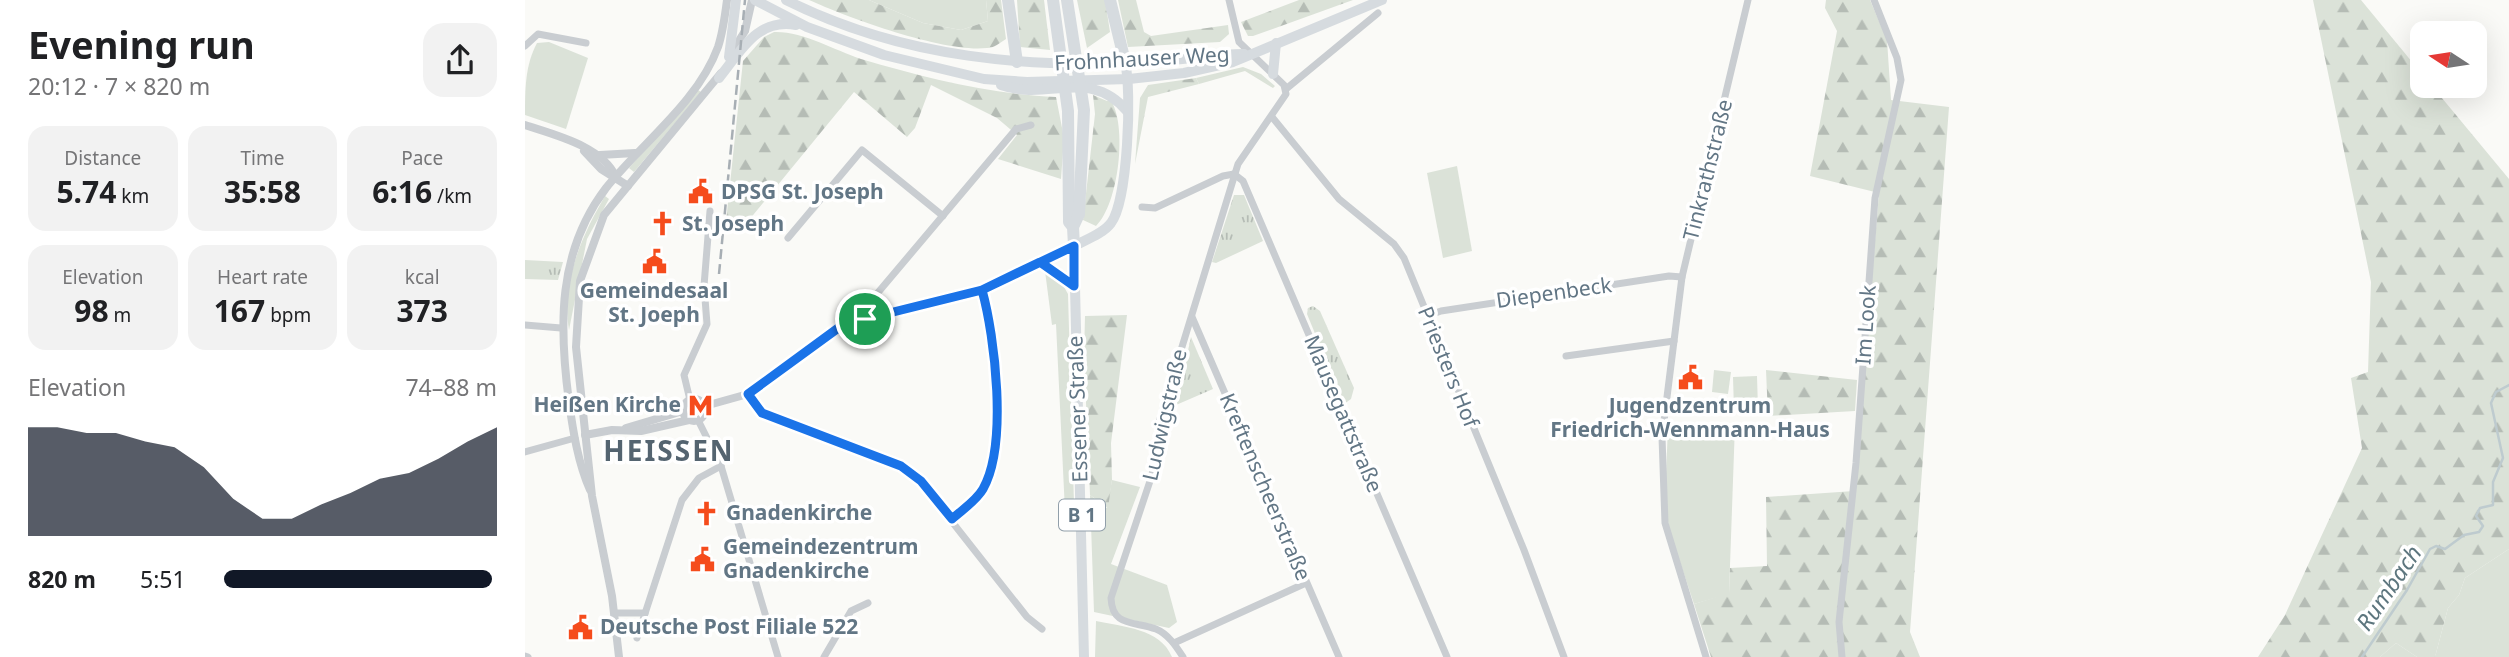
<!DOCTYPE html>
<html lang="en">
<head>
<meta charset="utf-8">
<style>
	body { margin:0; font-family:"Noto Sans",sans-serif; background:#f2f2f2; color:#202124; height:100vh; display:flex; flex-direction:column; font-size:26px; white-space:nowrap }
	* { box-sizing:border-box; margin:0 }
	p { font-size:23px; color:#757577 }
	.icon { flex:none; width:38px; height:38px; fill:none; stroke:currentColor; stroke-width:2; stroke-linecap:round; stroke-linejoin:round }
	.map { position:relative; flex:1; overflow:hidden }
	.sheet { display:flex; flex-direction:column; background:#fff; width:525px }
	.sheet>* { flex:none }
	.needle { width:46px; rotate:282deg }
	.controls { position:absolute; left:1885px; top:21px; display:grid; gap:14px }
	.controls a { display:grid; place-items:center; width:77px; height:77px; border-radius:14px; background:#fff; box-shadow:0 7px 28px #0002; font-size:35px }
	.pin { position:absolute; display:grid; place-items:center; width:60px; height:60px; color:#fff; margin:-30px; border:4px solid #fff; border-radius:50%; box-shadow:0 2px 7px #0007 }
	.round { display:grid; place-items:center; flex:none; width:74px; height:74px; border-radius:21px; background:#f2f2f2 }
	.head { display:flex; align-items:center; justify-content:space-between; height:119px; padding:0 28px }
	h1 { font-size:38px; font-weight:700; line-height:52px }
	.figures { display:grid; grid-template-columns:repeat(3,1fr); gap:10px; height:119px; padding:7px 28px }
	.figures div { display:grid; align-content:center; border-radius:18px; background:#f2f2f2; text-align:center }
	.figures b { font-size:30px; font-weight:700 }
	.figures small { font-size:19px; font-weight:400 }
	.figures p { font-size:19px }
	.chart { height:196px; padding:14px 28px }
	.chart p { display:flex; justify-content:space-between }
	.chart svg { width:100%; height:126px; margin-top:7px; fill:#111827; opacity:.7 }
	ul { padding:0 28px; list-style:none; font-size:23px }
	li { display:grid; grid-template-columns:112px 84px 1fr; align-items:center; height:52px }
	li i { height:18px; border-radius:9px; background:#111827 }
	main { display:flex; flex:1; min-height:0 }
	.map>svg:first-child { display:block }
</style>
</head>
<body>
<main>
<section class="sheet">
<div class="head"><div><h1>Evening run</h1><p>20:12 · 7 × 820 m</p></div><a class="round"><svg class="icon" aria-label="share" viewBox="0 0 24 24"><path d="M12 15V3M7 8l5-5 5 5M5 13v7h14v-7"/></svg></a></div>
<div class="figures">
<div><p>Distance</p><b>5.74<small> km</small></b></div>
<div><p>Time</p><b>35:58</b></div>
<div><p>Pace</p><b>6:16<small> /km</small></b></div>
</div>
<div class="figures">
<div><p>Elevation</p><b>98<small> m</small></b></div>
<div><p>Heart rate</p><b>167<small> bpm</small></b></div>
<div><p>kcal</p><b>373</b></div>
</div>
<div class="chart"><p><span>Elevation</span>74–88 m</p>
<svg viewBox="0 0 160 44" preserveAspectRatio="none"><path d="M0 44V6L10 6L20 8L30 8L40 11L50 13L60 20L70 31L80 38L90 38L100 33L110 29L120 24L130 22L140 17L150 11L160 6V44z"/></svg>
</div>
<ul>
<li><b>820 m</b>5:51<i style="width:98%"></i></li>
</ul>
</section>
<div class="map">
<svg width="1984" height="657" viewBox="0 0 1984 657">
	<defs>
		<pattern id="forest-firs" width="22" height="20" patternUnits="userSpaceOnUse" patternTransform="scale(1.75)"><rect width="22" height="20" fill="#dbe2d8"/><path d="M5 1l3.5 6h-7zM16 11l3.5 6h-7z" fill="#b5bcb5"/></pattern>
		<pattern id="park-tufts" width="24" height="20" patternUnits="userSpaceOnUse" patternTransform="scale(1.75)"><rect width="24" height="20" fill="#dbe2d8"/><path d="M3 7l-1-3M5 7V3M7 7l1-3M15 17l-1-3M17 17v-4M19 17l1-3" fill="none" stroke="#b5bcb5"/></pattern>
	</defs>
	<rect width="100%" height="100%" fill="#fafaf7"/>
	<!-- grass -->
	<g fill="#dbe2d8">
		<polygon points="344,0 461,0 463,21 436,30 398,23"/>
		<path d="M24,42L63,58L41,129L0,115C0,90 0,65 12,43Z"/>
		<polygon points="718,67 736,74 750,86 748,88 720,71 674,84 671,78"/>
		<polygon points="173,90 176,92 109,172 104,168"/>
		<polygon points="932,166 947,251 918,258 902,173"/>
		<path d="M80,196L84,199L62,239L44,330C36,283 56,237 80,196Z"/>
		<polygon points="520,271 534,278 543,294 549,504 544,511 540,511 531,324 527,325"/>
		<polygon points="1189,370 1206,372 1203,394 1187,392"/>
		<polygon points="1232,376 1233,409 1209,410 1208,377"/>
		<polygon points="1210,424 1204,594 1169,604 1144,529 1140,497 1143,427"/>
		<polygon points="587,480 615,487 586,564 642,585 652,622 644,628 569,612 565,495 582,508"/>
		<polygon points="1984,549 1984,657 1910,657 1923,608 1934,595 1940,578"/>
		<path d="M571,621C598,627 635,628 647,657H570Z"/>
		<polygon points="1871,643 1892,657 1855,657"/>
	</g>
	<!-- forest -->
	<g fill="url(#forest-firs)">
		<path d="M284,0H344L398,23L436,30L463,21L461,0H476L481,39C475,43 469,48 462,48C419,53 324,18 284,0Z"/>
		<polygon points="492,0 519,0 525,50 495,47"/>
		<polygon points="552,0 580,0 585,32 562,48"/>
		<polygon points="593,0 611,0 619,32 626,36 703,25 704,34 695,42 603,47"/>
		<polygon points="774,0 828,0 728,36 723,36 716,22"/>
		<polygon points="1301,0 1345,0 1362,40 1366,100 1424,107 1385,632 1395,657 1186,657 1169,604 1204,593 1205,568 1242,566 1241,497 1329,491 1354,193 1285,176 1312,31 1300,8"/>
		<polygon points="1788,0 1836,0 1897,74 1897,86 1907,86 1984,179 1984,549 1940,578 1934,595 1923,608 1910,657 1892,657 1871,643 1855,657 1733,657 1760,615 1837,448 1826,378 1843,372 1846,282"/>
		<path d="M249,32C278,31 309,50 336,59C401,78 464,94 531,97L539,138L536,179L473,159L492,135L472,118L406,85L390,128L382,137L329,92L215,231H200L218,61L239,37Z"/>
		<polygon points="671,78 674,84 623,97 610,164 615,98 623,85"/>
		<path d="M568,95L582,101L585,99C603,124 594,204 571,226L558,220L570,114Z"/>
		<polygon points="602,315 586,443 587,480 583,508 565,495 559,356 560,316"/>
		<polygon points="1241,370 1332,380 1330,411 1243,416"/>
	</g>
	<!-- park -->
	<g fill="url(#park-tufts)">
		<polygon points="709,195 719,195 738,241 691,263 687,262"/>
		<polygon points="0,260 38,262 33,280 0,279"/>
		<polygon points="788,306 795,311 829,388 826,399 819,404 782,314 783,308"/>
		<polygon points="666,337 688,389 651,405"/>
	</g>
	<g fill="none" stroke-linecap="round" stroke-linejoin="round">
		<!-- stream -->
		<polyline stroke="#becbcf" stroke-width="2.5" points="1837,657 1882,590 1905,549 1911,546 1920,549 1939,535 1954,532 1958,526 1951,516 1955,508 1968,505 1968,482 1978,458 1966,403 1971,392 1984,385"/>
		<!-- minor -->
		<g stroke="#c9cdd1" stroke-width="7">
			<polyline points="0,46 13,34 61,43"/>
			<polyline points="761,89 853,13"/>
			<polyline points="747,117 814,199 869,244 879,258 999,550 1039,657"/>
			<polyline points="709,174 718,181 922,657"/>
			<polyline points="617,207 630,208 698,176 709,174"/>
			<polyline points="263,238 337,150 418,216"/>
			<polyline points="902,316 916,311 1144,276 1157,277"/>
			<polyline points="667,317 814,657"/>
			<polyline points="340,319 345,302 491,129 506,125"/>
			<polyline points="0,325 36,328"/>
			<polyline points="1041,356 1149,341"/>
			<polyline points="223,394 237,413 358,457 391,476 502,617 517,629"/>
			<polyline points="165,400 159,375 182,324 179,286 185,211"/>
			<polyline points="173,420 196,466 253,657"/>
			<polyline points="0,452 50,438"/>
			<path d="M427,519C437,510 451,501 458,489C483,445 470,337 457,290"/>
			<polyline points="89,613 120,613"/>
			<polyline points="112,638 157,500 174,478 196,466"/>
			<polyline points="649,643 781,583"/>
			<polyline points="0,656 3,657"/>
			<polyline points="299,657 326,611 343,603"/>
			<path d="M658,657C651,646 643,634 631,629C609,621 587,627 586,598L626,478L632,454L634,422L713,164L761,94L759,85L714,42L704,0"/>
			<polyline points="1181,657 1140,523 1137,437 1157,277 1223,0"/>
			<polyline points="1317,657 1314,622 1331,463 1350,198 1376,80 1372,58 1349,0"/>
		</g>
		<!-- tertiary -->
		<g stroke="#c9cdd1" stroke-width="8">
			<polyline points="205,55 220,31 227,0"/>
			<path d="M0,125C30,135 77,146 91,177"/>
			<polyline points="59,151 76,169 103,186"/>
			<polyline points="75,155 110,153"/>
			<polyline points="515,263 549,286"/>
			<circle cx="169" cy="410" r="11"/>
			<polyline points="180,406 223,394 325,323 457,290 549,246"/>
			<polyline points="101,428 158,411"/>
			<polyline points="60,435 87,430 116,431 164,420"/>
			<path d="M65,490C53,463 48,431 44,402C34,327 32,252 81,188C117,143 173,102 193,47C198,32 200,16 202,0"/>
			<polyline points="94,657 87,596 67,496 54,375 51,347 55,281 79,215 196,73"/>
		</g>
		<!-- secondary -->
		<g stroke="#d6dbdf" stroke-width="10">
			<polyline points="230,0 282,27 359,55 459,79 502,82 604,79 659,73 708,62 857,0"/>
			<path d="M261,0C377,58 506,70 634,61C662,60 690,54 719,54"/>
			<polyline points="204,57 211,0"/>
			<polyline points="748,74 751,43"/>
			<path d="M194,78C216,51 232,18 271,25"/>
			<path d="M476,85C524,102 565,66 603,112"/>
			<path d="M549,246C560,240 578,234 586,223C603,201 607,90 600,62"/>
		</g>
		<!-- primary -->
		<polyline stroke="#d6dbdf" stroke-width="10" points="549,246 559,657"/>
		<!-- motorway -->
		<g stroke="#d6dbdf" stroke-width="12">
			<polyline points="483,0 492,62"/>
			<polyline points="528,0 543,111 544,222 548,227 549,246"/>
			<polyline points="542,0 559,110 554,214 548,227"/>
			<polyline points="585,0 600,62"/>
		</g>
		<!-- rail -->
		<polyline stroke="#a7aeb4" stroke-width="2.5" stroke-dasharray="10 5" stroke-linecap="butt" points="194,274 220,0"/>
	</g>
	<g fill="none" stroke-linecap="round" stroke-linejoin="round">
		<defs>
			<path id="route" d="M340,319L316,326L223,394L237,413L376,466L396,481L427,519C438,509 451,501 458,489C483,445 470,337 457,290L549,246V286L515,262L457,290L340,319"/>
		</defs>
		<!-- route casing -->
		<use href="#route" stroke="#fff" stroke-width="14"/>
		<!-- route -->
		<use href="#route" stroke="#1a73e8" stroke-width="9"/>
	</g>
	<!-- icons -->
	<defs>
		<symbol id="civic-bare" viewBox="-9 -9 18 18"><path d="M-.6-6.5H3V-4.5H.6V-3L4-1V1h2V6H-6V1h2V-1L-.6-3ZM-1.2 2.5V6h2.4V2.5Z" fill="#f54c1c" stroke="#fff" stroke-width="2.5" paint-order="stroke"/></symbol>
		<symbol id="church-bare" viewBox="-9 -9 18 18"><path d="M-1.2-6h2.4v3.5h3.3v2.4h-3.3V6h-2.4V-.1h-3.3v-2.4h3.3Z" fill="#f54c1c" stroke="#fff" stroke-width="2.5" paint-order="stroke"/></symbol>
		<symbol id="metro-bare" viewBox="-9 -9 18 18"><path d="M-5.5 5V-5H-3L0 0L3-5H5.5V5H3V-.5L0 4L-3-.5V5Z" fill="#f54c1c" stroke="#fff" stroke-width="2.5" paint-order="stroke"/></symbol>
	</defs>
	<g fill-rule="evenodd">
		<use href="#civic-bare" x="158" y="174" width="35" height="35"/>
		<use href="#church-bare" x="120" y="206" width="35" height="35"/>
		<use href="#civic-bare" x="112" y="244" width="35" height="35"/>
		<use href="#civic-bare" x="1148" y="360" width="35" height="35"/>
		<use href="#metro-bare" x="158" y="388" width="35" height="35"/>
		<use href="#church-bare" x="164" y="496" width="35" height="35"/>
		<use href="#civic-bare" x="160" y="542" width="35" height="35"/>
		<use href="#civic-bare" x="38" y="610" width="35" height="35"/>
	</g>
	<g text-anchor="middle" stroke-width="7" stroke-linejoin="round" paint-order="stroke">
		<!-- shield labels -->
		<rect fill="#fff" stroke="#919faa" stroke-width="2" x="534" y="499.5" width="46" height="31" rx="5"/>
		<g font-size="19" font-weight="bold" fill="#627685">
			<text x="557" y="522">B 1</text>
		</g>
		<!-- street labels -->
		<g font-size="21" fill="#627685" stroke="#fff">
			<text transform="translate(617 59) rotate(-3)" y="7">Frohnhauser Weg</text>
			<text transform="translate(1183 170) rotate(-76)" y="7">Tinkrathstraße</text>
			<text transform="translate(1029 293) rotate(-8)" y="7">Diepenbeck</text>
			<text transform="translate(1341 325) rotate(-86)" y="7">Im Look</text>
			<text transform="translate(923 367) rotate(68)" y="7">Priesters Hof</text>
			<text transform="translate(553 409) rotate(-92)" y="7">Essener Straße</text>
			<text transform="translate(818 414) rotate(67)" y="7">Mausegattstraße</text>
			<text transform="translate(640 415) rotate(-77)" y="7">Ludwigstraße</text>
			<text transform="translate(740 487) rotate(67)" y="7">Kreftenscheerstraße</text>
		</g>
		<!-- poi labels -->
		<g font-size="21" font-weight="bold" fill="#627685" stroke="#fff" text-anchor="start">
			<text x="196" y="199">DPSG St. Joseph</text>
			<text x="157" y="231">St. Joseph</text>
			<text x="129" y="298" text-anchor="middle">Gemeindesaal<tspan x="129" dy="24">St. Joeph</tspan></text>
			<text x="156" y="412" text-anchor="end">Heißen Kirche</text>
			<text x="1165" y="413" text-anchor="middle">Jugendzentrum<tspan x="1165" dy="24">Friedrich-Wennmann-Haus</tspan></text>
			<text x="201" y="520">Gnadenkirche</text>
			<text x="198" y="554">Gemeindezentrum<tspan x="198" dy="24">Gnadenkirche</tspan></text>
			<text x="75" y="634">Deutsche Post Filiale 522</text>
		</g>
		<!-- water labels -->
		<g font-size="23" font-style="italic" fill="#5d767e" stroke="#fff">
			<text transform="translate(1864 588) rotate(-56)" y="8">Rumbach</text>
		</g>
		<!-- district labels -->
		<g font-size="28" font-weight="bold" letter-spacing="2" fill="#546470" stroke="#fff">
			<text x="144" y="461">HEISSEN</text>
		</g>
	</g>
</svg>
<div class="controls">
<a><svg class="needle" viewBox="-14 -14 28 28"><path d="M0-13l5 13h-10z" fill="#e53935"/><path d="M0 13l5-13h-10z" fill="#757577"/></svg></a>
</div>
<div class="pin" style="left:340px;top:319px;background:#1e9e55"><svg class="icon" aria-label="arrive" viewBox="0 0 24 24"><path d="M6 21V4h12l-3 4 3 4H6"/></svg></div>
</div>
</main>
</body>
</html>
